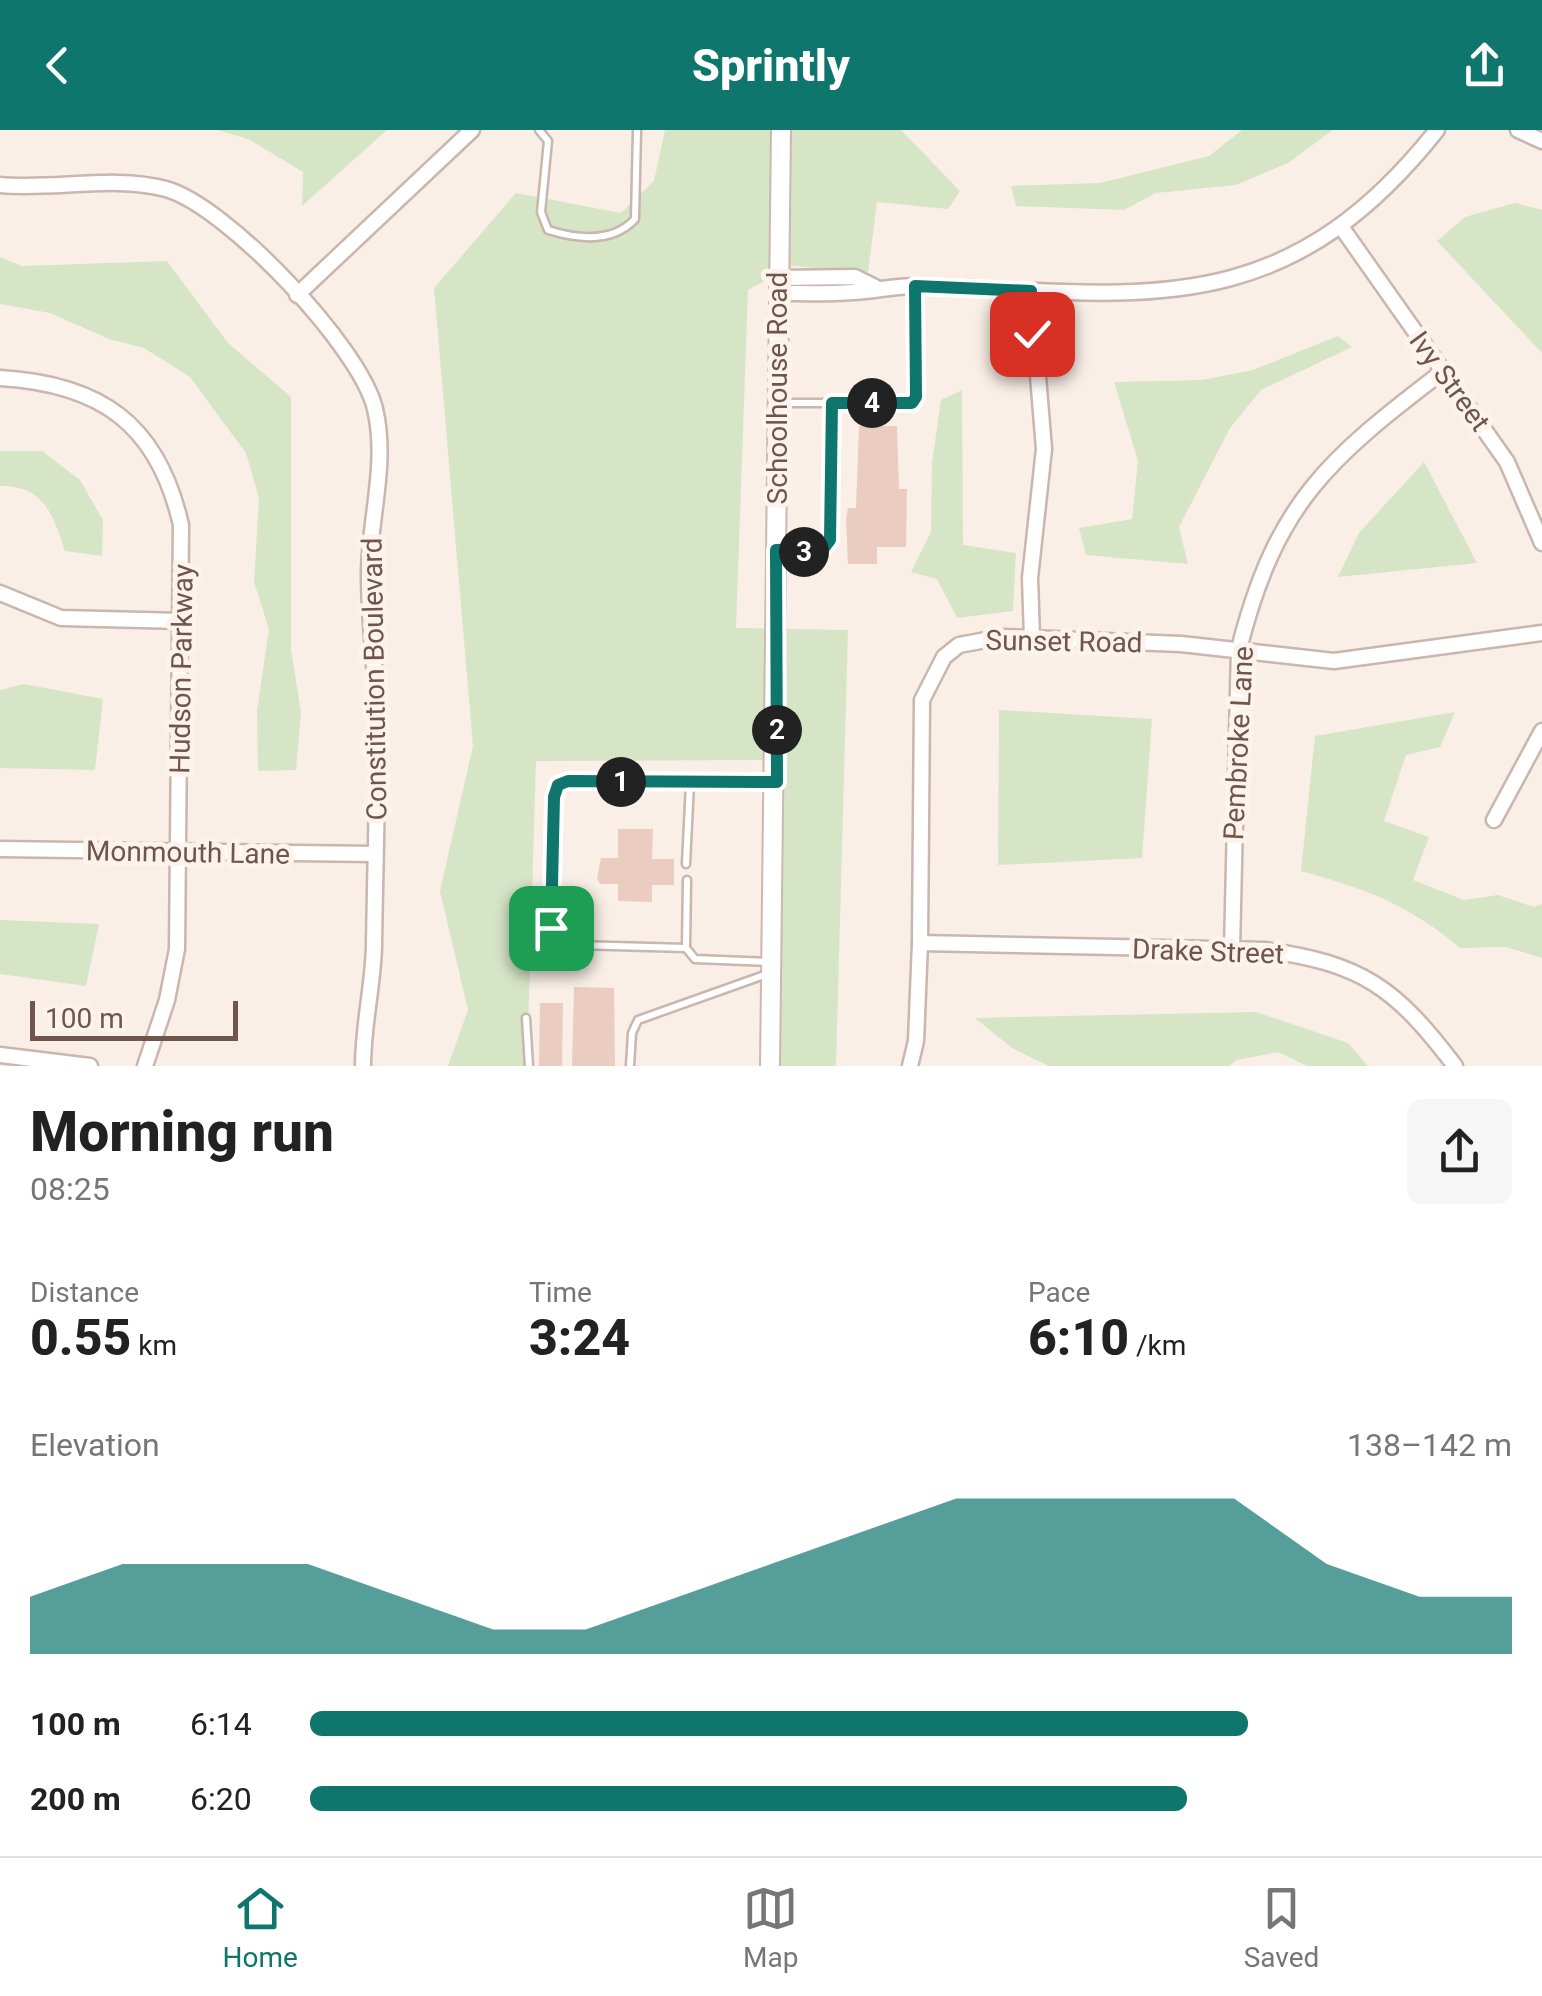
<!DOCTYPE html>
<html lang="en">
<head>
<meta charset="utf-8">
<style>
	body { margin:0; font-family:Roboto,sans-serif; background:#f6f6f6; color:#222; height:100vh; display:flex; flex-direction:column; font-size:38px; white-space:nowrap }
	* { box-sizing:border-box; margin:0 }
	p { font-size:32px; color:#767676 }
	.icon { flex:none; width:55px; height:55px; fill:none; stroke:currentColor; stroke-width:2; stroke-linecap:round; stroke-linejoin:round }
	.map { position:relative; height:936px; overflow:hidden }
	.side { display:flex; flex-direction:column; background:#fff; flex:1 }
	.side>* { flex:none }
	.scale { position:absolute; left:30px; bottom:25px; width:208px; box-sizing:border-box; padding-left:10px; border:5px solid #6f554e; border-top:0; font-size:28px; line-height:35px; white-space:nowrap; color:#6f554e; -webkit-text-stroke:8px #fcf3ec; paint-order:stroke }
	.pin { position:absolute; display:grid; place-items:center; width:85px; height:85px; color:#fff; margin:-42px; border-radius:20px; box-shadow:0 5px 15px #0006 }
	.km { position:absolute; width:50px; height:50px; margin:-25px; border-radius:50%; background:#222; color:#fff; font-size:28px; line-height:50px; text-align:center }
	.round { display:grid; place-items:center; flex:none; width:105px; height:105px; border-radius:15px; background:#f6f6f6 }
	.head { display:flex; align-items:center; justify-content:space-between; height:170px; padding:0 30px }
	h1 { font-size:55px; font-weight:800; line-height:75px }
	.figures { display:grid; grid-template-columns:repeat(3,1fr); gap:15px; height:170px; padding:10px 30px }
	.figures div { display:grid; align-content:center }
	.figures b { font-size:50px; font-weight:800 }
	.figures small { font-size:28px; font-weight:400 }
	.figures p { font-size:28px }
	.chart { height:280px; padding:20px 30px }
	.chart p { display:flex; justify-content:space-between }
	.chart svg { width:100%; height:180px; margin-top:10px; fill:#0f766e; opacity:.7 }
	ul { padding:0 30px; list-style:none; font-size:32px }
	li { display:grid; grid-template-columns:160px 120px 1fr; align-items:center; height:75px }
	li i { height:25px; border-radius:12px; background:#0f766e }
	header { display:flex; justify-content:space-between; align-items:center; height:130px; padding:0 30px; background:#0f766e; color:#fff; font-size:45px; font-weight:800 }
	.dock { display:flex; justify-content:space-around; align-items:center; height:140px; border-top:2px solid #e0e0e0; background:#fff; font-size:28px; color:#767676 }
	.dock a { display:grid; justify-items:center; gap:5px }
	.dock .selected { color:#0f766e }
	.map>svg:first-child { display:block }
</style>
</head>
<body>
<header><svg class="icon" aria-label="back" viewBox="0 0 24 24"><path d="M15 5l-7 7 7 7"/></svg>Sprintly<svg class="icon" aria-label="share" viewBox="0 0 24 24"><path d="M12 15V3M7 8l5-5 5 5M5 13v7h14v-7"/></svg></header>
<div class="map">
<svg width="1542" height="936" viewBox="0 0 1542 936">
	<rect width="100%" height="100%" fill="#f9efe6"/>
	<!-- green -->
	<g fill="#d7e5c7">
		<polygon points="218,0 387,0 302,76 303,42 248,9"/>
		<polygon points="665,0 901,0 960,61 948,79 877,72 868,142 792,136 748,160 736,498 848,500 836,936 769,936 768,630 536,631 527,936 448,936 468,880 440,761 473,616 434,158 516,63 621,83 654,51"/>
		<polygon points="1242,0 1333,0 1288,33 1236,55 1156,63 1124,80 1016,76 1011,56 1100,53 1209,26"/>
		<polygon points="1515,73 1542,80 1542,223 1437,111 1465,87"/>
		<polygon points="0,127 22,136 167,131 228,213 291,267 291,519 301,583 296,640 258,641 257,581 269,499 254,452 259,368 246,323 190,247 144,218 109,209 50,183 0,174"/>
		<polygon points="1338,206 1352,217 1261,260 1230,298 1179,397 1188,434 1086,425 1079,398 1132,389 1138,331 1114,252 1202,250 1253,240"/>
		<polygon points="962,260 963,415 1016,423 1013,481 957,488 937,449 911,442 931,402 932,333 941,270"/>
		<path d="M0,321H42L80,350L103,390L102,426L65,421C53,385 44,355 0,356Z"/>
		<polygon points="1424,332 1477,433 1338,447 1359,403"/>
		<polygon points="24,554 103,569 95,640 0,638 0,560"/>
		<polygon points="999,580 1152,589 1142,728 998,735"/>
		<path d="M1455,582L1440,617L1406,625L1384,691L1429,707L1413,750L1464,770L1498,765L1534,777L1542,774V828L1506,817L1460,818C1408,774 1366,759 1301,741L1315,606Z"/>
		<polygon points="0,790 99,794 86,856 0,844"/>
		<polygon points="1256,882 1348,913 1368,936 1307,936 1278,922 1237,930 1229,936 1049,936 1012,918 975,888"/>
	</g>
	<!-- building -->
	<g fill="#ebccc1">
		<polygon points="859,296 897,296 899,359 907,359 906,417 877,417 877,434 848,434 846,389 848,378 856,378"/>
		<polygon points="618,699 653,699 652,729 674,729 674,755 652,755 652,772 618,771 618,754 600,754 597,748 601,728 618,728"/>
		<polygon points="574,857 614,858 615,936 572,936"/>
		<polygon points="540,873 563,873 562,936 539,936"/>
	</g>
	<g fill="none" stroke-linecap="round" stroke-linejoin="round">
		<defs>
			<g id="lane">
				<path d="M539,0L548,11L541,82L548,100C577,109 613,113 635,89L637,0"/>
				<polyline points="779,273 912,273 915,156"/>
				<polyline points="777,420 824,418 830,410 832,273"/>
				<polyline points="686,734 690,653"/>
				<polyline points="687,750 686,818 695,829 770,832"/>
				<polyline points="686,818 576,815 560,809 551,798 554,667 558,655 568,651 770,651"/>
				<polyline points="526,888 529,936"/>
				<polyline points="630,936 632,903 638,890 767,844"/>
			</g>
			<g id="street">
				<polyline points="1518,0 1542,11"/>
				<path d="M0,55C54,60 114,45 166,59C227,76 361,218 375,279C388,334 369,389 369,445C369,493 376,540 377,588C378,664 375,740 374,816C373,856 363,895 363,936"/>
				<polyline points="1342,98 1507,332 1542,413"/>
				<polyline points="777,148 855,147 875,157"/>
				<polyline points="1031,161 1044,319 1030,448 1032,508"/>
				<path d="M777,163C802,163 828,164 853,162C876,161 897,155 921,156C1144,164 1282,195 1437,0"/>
				<polyline points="297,165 472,0"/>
				<path d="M0,248C101,254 158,294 181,395L177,819L167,870L145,936"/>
				<polyline points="0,463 61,488 182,491"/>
				<polyline points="1494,690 1542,601"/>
				<polyline points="0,719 375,724"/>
				<path d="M920,813L1264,820C1362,833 1396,858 1455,936"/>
				<path d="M1232,819L1239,519C1276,373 1327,330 1442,242"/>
				<polyline points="0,925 90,936"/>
				<polyline points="910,936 916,911 920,813 922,570 944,527 959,515 1002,507 1181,514 1334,531 1542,503"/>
			</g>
			<polyline id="secondary" points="770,936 781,0"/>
		</defs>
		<!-- lane casing -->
		<use href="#lane" stroke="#c9b6ae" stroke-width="11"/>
		<!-- street casing -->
		<use href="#street" stroke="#c9b6ae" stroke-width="19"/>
		<!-- secondary casing -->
		<use href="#secondary" stroke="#cdb7af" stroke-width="22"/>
		<!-- lane -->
		<use href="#lane" stroke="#fff" stroke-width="6"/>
		<!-- street -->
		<use href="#street" stroke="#fff" stroke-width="14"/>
		<!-- secondary -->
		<use href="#secondary" stroke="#fff" stroke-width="18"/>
	</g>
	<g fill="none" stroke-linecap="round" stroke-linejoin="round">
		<defs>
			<polyline id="route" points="551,798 554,667 558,655 568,651 777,652 776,420 824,418 830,410 832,273 912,273 916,267 915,156 1031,161 1032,204"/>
		</defs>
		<!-- route casing -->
		<use href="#route" stroke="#fff" stroke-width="20"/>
		<!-- route -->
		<use href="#route" stroke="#0f766e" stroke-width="12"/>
	</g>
	<g text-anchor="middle" stroke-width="10" stroke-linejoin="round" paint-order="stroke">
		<!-- street labels -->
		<g font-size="28" fill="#6f554e" stroke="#fcf3ec">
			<text transform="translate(1450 251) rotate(54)" y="10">Ivy Street</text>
			<text transform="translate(777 258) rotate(-90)" y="10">Schoolhouse Road</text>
			<text transform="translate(1064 511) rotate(1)" y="10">Sunset Road</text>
			<text transform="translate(181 539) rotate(-89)" y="10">Hudson Parkway</text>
			<text transform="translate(374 549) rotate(-91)" y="10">Constitution Boulevard</text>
			<text transform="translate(1238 613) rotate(-87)" y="10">Pembroke Lane</text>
			<text transform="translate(188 722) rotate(1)" y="10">Monmouth Lane</text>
			<text transform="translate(1208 821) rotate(2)" y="10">Drake Street</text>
		</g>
	</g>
</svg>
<div class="scale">100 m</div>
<div class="pin" style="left:551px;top:798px;background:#1e9e55"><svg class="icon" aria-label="arrive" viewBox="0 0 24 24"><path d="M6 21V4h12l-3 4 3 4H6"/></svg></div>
<div class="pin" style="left:1032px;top:204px;background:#d93025"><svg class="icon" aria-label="check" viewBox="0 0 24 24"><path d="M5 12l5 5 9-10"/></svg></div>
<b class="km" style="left:621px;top:652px">1</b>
<b class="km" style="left:777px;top:600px">2</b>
<b class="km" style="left:804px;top:422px">3</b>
<b class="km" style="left:872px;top:273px">4</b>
</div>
<section class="side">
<div class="head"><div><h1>Morning run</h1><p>08:25</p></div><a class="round"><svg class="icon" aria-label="share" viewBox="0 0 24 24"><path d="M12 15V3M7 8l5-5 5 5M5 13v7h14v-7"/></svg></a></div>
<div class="figures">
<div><p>Distance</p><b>0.55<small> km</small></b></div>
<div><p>Time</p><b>3:24</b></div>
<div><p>Pace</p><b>6:10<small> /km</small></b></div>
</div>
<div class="chart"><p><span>Elevation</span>138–142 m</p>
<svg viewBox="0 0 160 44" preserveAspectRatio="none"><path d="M0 44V30L10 22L20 22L30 22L40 30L50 38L60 38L70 30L80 22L90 14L100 6L110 6L120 6L130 6L140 22L150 30L160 30V44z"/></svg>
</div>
<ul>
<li><b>100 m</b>6:14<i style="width:78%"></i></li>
<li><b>200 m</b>6:20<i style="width:73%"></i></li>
</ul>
</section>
<nav class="dock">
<a class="selected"><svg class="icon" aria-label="home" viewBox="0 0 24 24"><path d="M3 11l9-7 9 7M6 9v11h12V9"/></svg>Home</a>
<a><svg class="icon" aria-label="map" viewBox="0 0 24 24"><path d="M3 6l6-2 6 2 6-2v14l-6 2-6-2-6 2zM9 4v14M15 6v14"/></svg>Map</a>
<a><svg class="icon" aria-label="saved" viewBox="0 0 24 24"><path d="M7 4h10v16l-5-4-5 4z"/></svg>Saved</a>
</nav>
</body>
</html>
